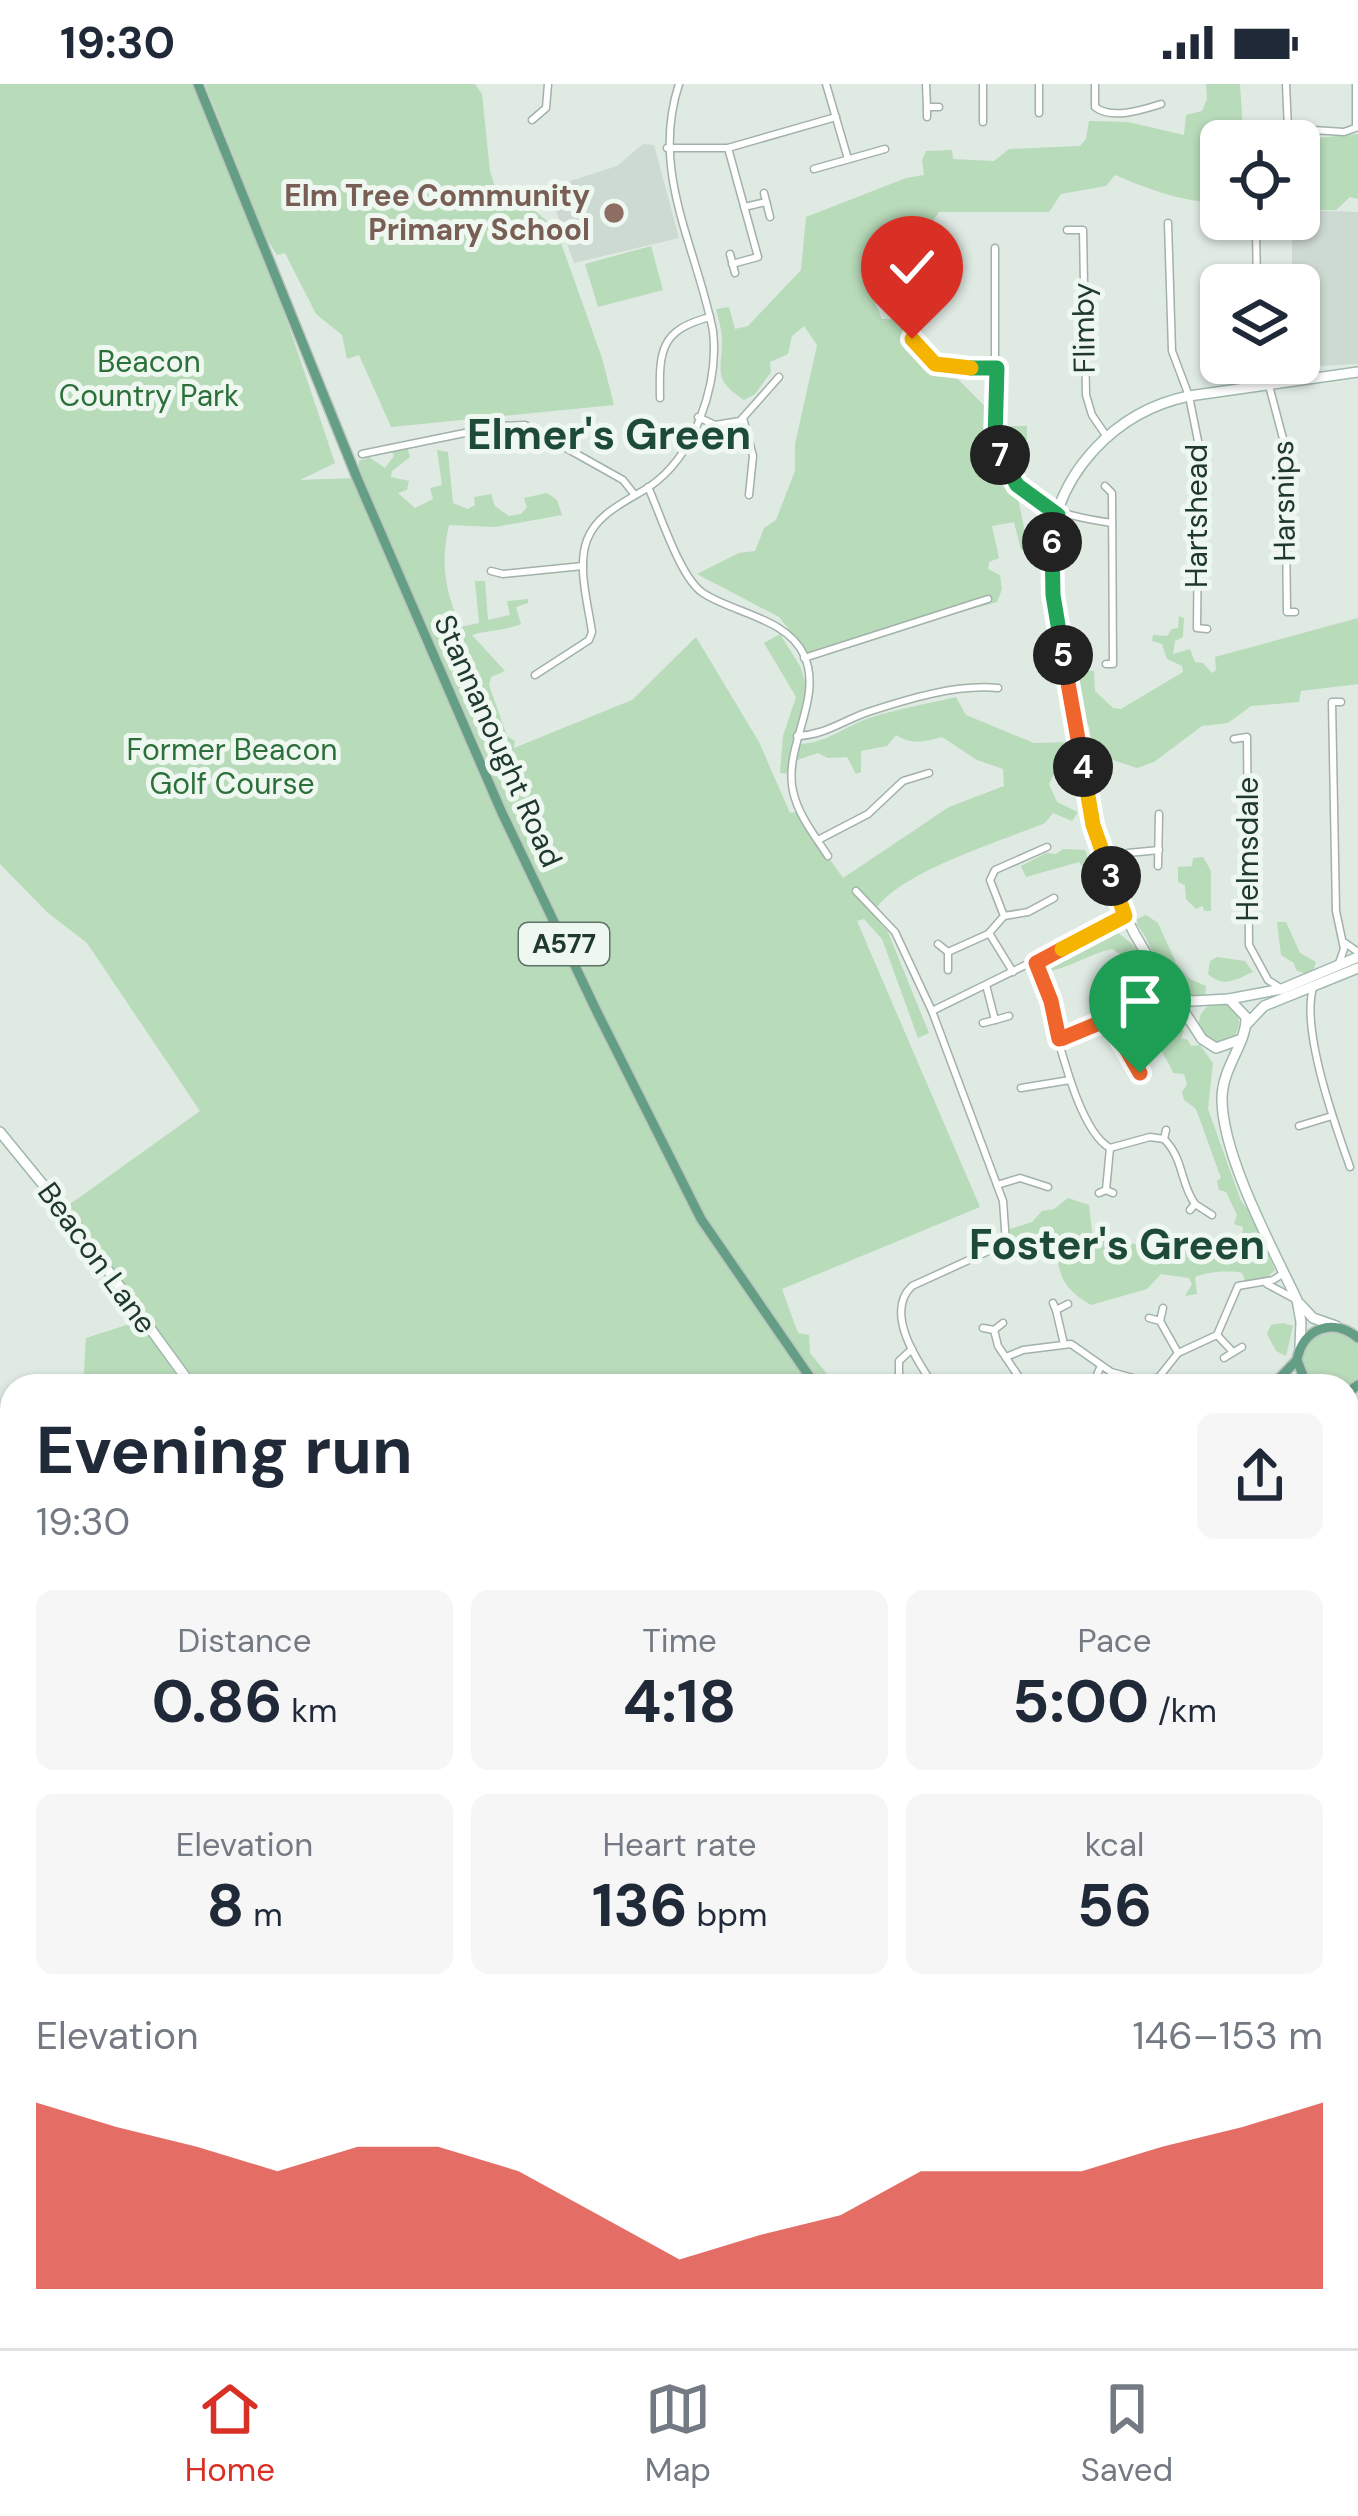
<!DOCTYPE html>
<html lang="en">
<head>
<meta charset="utf-8">
<style>
	body { margin:0; font-family:"DM Sans",sans-serif; background:#f6f6f7; color:#1f2937; height:100vh; display:flex; flex-direction:column; font-size:45px; white-space:nowrap }
	* { box-sizing:border-box; margin:0 }
	p { font-size:39px; color:#747a83 }
	.icon { flex:none; width:66px; height:66px; fill:none; stroke:currentColor; stroke-width:2; stroke-linecap:round; stroke-linejoin:round }
	.map { position:relative; flex:1; overflow:hidden }
	.side { position:absolute; left:0px; top:1290px; width:1359px; height:975px; display:flex; flex-direction:column; background:#fff; border-radius:36px 36px 0 0; box-shadow:0 3px 9px #0004 }
	.side>* { flex:none }
	.tools { position:absolute; left:1200px; top:36px; display:grid; gap:24px }
	.tools a { display:grid; place-items:center; width:120px; height:120px; border-radius:18px; background:#fff; box-shadow:0 3px 9px #0004; font-size:60px }
	.pin { position:absolute; display:grid; place-items:center; width:102px; height:102px; color:#fff; margin:-123px -51px; border-radius:50% 50% 50% 0; rotate:-45deg; box-shadow:0 0 12px #0007 }
	.pin .icon { rotate:45deg }
	.km { position:absolute; width:60px; height:60px; margin:-30px; border-radius:50%; background:#222; color:#fff; font-size:33px; line-height:60px; text-align:center }
	.round { display:grid; place-items:center; flex:none; width:126px; height:126px; border-radius:18px; background:#f6f6f7 }
	.overview { display:flex; align-items:center; justify-content:space-between; height:204px; padding:0 36px }
	h1 { font-size:66px; font-weight:700; line-height:90px }
	.figures { display:grid; grid-template-columns:repeat(3,1fr); gap:18px; height:204px; padding:12px 36px }
	.figures div { display:grid; align-content:center; border-radius:18px; background:#f6f6f7; text-align:center }
	.figures b { font-size:60px; font-weight:700 }
	.figures small { font-size:33px; font-weight:400 }
	.figures p { font-size:33px }
	.chart { height:336px; padding:24px 36px }
	.chart p { display:flex; justify-content:space-between }
	.chart svg { width:100%; height:216px; margin-top:12px; fill:#d93025; opacity:.7 }
	.status { display:flex; justify-content:space-between; align-items:center; height:84px; padding:0 60px; background:#fff; direction:ltr }
	.status svg { height:33px; fill:currentColor }
	.menu { display:flex; justify-content:space-around; align-items:center; height:168px; border-top:3px solid #e0e1e3; background:#fff; font-size:33px; color:#747a83 }
	.menu a { display:grid; justify-items:center; gap:6px }
	.menu .current { color:#d93025 }
	.map>svg:first-child { display:block }
</style>
</head>
<body>
<div class="status"><b>19:30</b><svg viewBox="0 0 49 12"><path d="M0 12V9h3v3zM5 12V6h3v6zM10 12V3h3v9zM15 12V0h3v12zM26 1h20v11H26zM47 4h2v5h-2z"/></svg></div>
<div class="map">
<svg width="1358" height="2264" viewBox="0 0 1358 2264">
	<rect width="100%" height="100%" fill="#dfeae3"/>
	<!-- built -->
	<g fill="#cddad2">
		<polygon points="643,60 654,61 679,154 574,179 548,104 617,82"/>
		<polygon points="1299,126 1358,128 1358,280 1321,282 1299,256 1299,201 1292,201 1292,135 1299,135"/>
	</g>
	<!-- green -->
	<g fill="#b8dbba">
		<path d="M0,0H198L263,165L335,379L300,396L357,394L480,678L486,676L358,388L359,377L369,373L385,384L394,372L390,361L406,359L410,373L392,387L391,393L409,397L407,406L398,409L415,424L433,415L430,404L442,401L437,366L448,368L453,419L468,425L475,421L474,413L491,410L495,422L509,432L521,430L527,423L524,414L547,409L557,416L562,431L495,443L449,441C440,479 445,508 461,543L479,539L475,497H485L488,536L510,531L507,517L528,515V519L516,523L521,540C504,547 489,546 472,551L505,587L491,593L489,601L507,652L515,657L514,664L632,616L696,553L759,658L790,729L796,728L843,794L949,723L1004,702L1003,685L977,676L942,653C924,658 912,661 896,651L887,662L861,667V688L856,690L847,673L828,674L818,669L797,676L796,690L780,689L783,652L796,613L764,559L780,550L800,582L805,597L813,602L802,646L794,652V660C822,662 844,643 869,634C897,625 927,620 956,613L966,631L1034,659L1070,658L1049,700L1057,718L1078,728L1072,737L1053,729L1045,739C1005,756 888,791 873,831L888,848L929,949L918,954L882,855L864,835L857,837L980,1123L782,1205L798,1249L809,1251L810,1269L837,1302H819L711,1150L809,1302H192L140,1238L184,1302H83L86,1254L139,1237L59,1128L200,1027L87,859L47,828L0,780Z"/>
		<polygon points="205,0 475,0 482,10 490,87 501,123 518,112 556,145 602,274 614,321 391,343 359,271 347,275 342,251 316,230 285,169 277,171 266,154"/>
		<path d="M1206,0H1240L1243,45L1275,46L1276,50L1316,54L1358,50V115L1350,113L1336,126H1299V57H1221V119C1185,119 1148,105 1115,91L1106,102L1061,110L1049,128H939L926,148L879,178L874,216L882,235H905L909,260L939,290L954,291L1004,342H1027V357L1010,358L1011,372L1024,396L1018,414L1028,464L1021,466L1014,438L992,442L999,474L989,478L988,485L1000,491L1002,505L997,518L808,570L779,533L697,490L739,469L755,467L764,444L776,436L795,387V360L817,261L804,242L792,252L788,270L770,278L771,288L755,310L744,316C712,294 722,289 722,255C722,246 718,234 716,225L729,223L735,245L748,242L801,186L806,133L906,94L924,91L922,76L926,67L952,66L953,75L994,77L1009,65L1080,62L1086,55L1089,37L1128,38L1184,51L1186,31L1202,27L1207,15Z"/>
		<polygon points="651,162 663,206 598,223 585,180"/>
		<polygon points="1179,532 1184,534 1183,553 1175,557 1173,570 1190,565 1195,578 1203,579 1212,589 1216,586 1215,573 1358,534 1358,600 1301,607 1299,618 1251,622 1228,639 1202,642 1154,678 1137,684 1104,673 1092,664 1089,642 1078,639 1065,562 1078,559 1082,586 1094,587 1095,607 1113,624 1121,625 1183,588 1182,582 1167,575 1162,560 1152,557 1153,551 1167,552 1172,545 1178,544"/>
		<polygon points="1063,765 1085,766 1092,784 1084,785 1079,778 1026,793 1021,782 1046,769 1056,770"/>
		<polygon points="1203,773 1211,787 1211,827 1204,827 1203,822 1196,825 1186,815 1185,801 1178,798 1178,783 1192,782 1193,774"/>
		<path d="M1146,831L1158,839L1176,879L1190,895L1206,902L1205,913C1163,919 1156,861 1137,841V835Z"/>
		<polygon points="1286,838 1300,869 1316,878 1313,887 1305,890 1296,886 1294,879 1281,871 1277,838"/>
		<path d="M1115,847C1163,878 1152,918 1184,947L1181,954L1188,956L1191,962L1200,961L1213,979L1208,1025L1241,1117L1249,1127L1275,1186L1268,1192L1245,1197L1242,1189C1232,1186 1205,1188 1195,1193L1197,1210L1185,1212L1192,1200L1189,1194L1161,1190L1147,1205L1091,1221C1059,1202 1060,1191 1054,1155L1010,1163L1007,1154L1010,1145L1032,1138L1042,1127L1054,1125L1068,1114L1089,1121L1093,1156L1145,1161L1162,1142L1167,1145L1156,1160L1177,1166L1239,1168L1243,1143L1234,1140L1237,1131L1226,1108L1219,1106L1217,1097L1221,1094L1196,1025L1184,1016L1182,1008L1187,1000L1184,990L1173,989C1168,975 1155,962 1154,948L1147,942L1141,912L1134,910L1131,899L1135,894L1122,871L1112,865C1088,870 1069,885 1044,888V880Z"/>
		<path d="M1217,873L1245,877L1253,888C1235,896 1224,904 1208,890L1210,877Z"/>
		<circle cx="1219" cy="939" r="20"/>
		<polygon points="1283,1239 1293,1242 1286,1272 1276,1267 1267,1250 1271,1241"/>
		<polygon points="1325,1247 1339,1247 1358,1261 1358,1295 1347,1305 1347,1302 1311,1302 1300,1274 1311,1254"/>
		<polygon points="409,2253 609,2253 606,2264 403,2264"/>
		<polygon points="63,2259 173,2259 189,2264 64,2264"/>
	</g>
	<g fill="none" stroke-linecap="round" stroke-linejoin="round">
		<!-- stream -->
		<polyline stroke="#87cfcc" stroke-width="3" points="1339,2253 1355,2264"/>
		<defs>
			<g id="street">
				<polyline points="826,0 848,75"/>
				<polyline points="926,0 927,23"/>
				<polyline points="983,0 983,38"/>
				<polyline points="1039,0 1039,29"/>
				<path d="M1095,0V23C1112,36 1142,26 1161,20"/>
				<polyline points="1286,0 1288,45"/>
				<polyline points="1356,0 1356,42"/>
				<polyline points="927,33 927,23 939,23"/>
				<polyline points="532,36 546,24 548,0"/>
				<polyline points="1280,44 1344,48 1358,43"/>
				<polyline points="667,64 728,64 836,33"/>
				<polyline points="728,64 758,173 732,180"/>
				<polyline points="814,85 885,65"/>
				<polyline points="764,109 770,133"/>
				<polyline points="744,123 766,118"/>
				<polyline points="1168,139 1172,267 1189,312 1199,362 1197,544 1207,545"/>
				<polyline points="1067,146 1083,146 1086,311 1092,331 1107,353"/>
				<polyline points="1256,146 1257,201"/>
				<path d="M995,164V356C1012,419 1053,430 1112,439"/>
				<polyline points="730,170 735,189"/>
				<path d="M905,186C910,206 908,224 910,244C914,288 962,284 995,284"/>
				<polyline points="1263,279 1285,362 1287,528 1295,528"/>
				<path d="M660,314C659,267 660,246 710,233"/>
				<polyline points="698,333 715,341 740,337 779,293"/>
				<polyline points="743,334 753,372 749,411"/>
				<polyline points="362,370 499,342 525,341 623,396 634,410"/>
				<polyline points="1105,402 1112,409 1113,580 1106,580"/>
				<path d="M648,403C660,429 680,494 703,509C733,529 787,534 804,571C824,615 783,662 793,707C798,731 815,752 828,772"/>
				<polyline points="491,487 503,490 583,482"/>
				<polyline points="804,574 988,515"/>
				<path d="M535,591L589,556L592,548C588,520 577,483 587,456C597,429 627,417 649,403C695,372 719,300 713,247C696,161 650,88 679,0"/>
				<path d="M797,652C825,651 842,637 868,628C908,615 956,600 998,604"/>
				<polyline points="1234,655 1247,653 1249,861 1268,896 1282,905"/>
				<polyline points="818,756 868,730 903,697 929,689"/>
				<polyline points="1108,782 1128,769 1159,766"/>
				<polyline points="1158,782 1159,730"/>
				<path d="M856,807L895,848L932,927L1003,1117L1006,1159L912,1202C884,1228 917,1277 934,1302"/>
				<polyline points="1004,832 1028,828 1054,814"/>
				<polyline points="1345,859 1358,868"/>
				<polyline points="938,860 948,868 948,886"/>
				<polyline points="948,868 988,850"/>
				<path d="M1035,879C1053,922 1072,1043 1110,1064L1150,1053L1164,1055"/>
				<polyline points="1339,879 1344,865 1336,827 1332,618 1341,618"/>
				<polyline points="1013,888 989,849 1004,832 990,796 995,786 1047,763"/>
				<polyline points="986,901 995,936 1009,932"/>
				<path d="M1313,904C1301,946 1335,1041 1350,1083"/>
				<polyline points="932,927 1125,832"/>
				<polyline points="1109,935 1119,946 1135,981"/>
				<polyline points="983,939 995,936"/>
				<polyline points="1060,954 1109,935 1114,922 1111,898"/>
				<polyline points="1140,990 1135,981 1142,976"/>
				<polyline points="1021,1004 1070,996"/>
				<polyline points="1299,1042 1332,1032"/>
				<path d="M1166,1046L1164,1055C1184,1075 1180,1099 1195,1120"/>
				<polyline points="997,1101 1020,1094 1048,1103"/>
				<polyline points="1106,1106 1110,1064"/>
				<polyline points="1099,1109 1106,1106 1113,1109"/>
				<polyline points="1190,1126 1195,1120 1212,1131"/>
				<polyline points="1267,1200 1297,1216"/>
				<polyline points="1053,1219 1056,1226 1068,1220"/>
				<polyline points="1056,1226 1064,1260"/>
				<polyline points="1149,1234 1160,1237 1163,1224"/>
				<polyline points="1160,1237 1178,1269"/>
				<polyline points="983,1244 994,1246 1003,1239"/>
				<polyline points="994,1246 998,1262 1025,1302"/>
				<polyline points="1218,1252 1232,1267"/>
				<polyline points="1006,1273 1023,1266 1071,1260 1111,1288 1144,1297 1159,1293 1178,1269 1217,1251 1238,1202 1273,1196 1284,1189"/>
				<polyline points="1224,1274 1242,1263"/>
				<polyline points="880,1302 899,1296 899,1277 912,1265"/>
				<polyline points="1092,1302 1100,1284"/>
				<polyline points="1347,1436 1358,1432"/>
				<polyline points="1347,1502 1358,1515"/>
				<polyline points="1347,1540 1358,1528"/>
				<polyline points="1347,1672 1358,1678"/>
				<polyline points="1347,1757 1358,1760"/>
				<polyline points="1347,1825 1358,1822"/>
				<polyline points="0,2045 12,2024"/>
			</g>
			<g id="secondary">
				<path d="M1175,909L1192,917L1229,915L1246,933C1247,959 1223,982 1222,1013C1221,1070 1272,1163 1297,1216L1301,1238L1300,1262"/>
				<polyline points="1229,915 1282,905 1358,873"/>
				<polyline points="1247,940 1264,922 1358,884"/>
				<path d="M1239,956L1216,964L1202,955C1178,917 1143,870 1125,831C1095,766 1085,696 1073,627C1064,575 1046,517 1050,464C1057,388 1116,327 1189,312L1358,288"/>
				<polyline points="0,1048 67,1130 192,1302"/>
				<polyline points="1300,1220 1313,1234 1336,1242"/>
				<polyline points="1347,1330 1358,1346"/>
				<polyline points="1347,2170 1358,2174"/>
				<polyline points="1116,2264 1118,2253"/>
			</g>
			<g id="primary">
				<polyline points="198,0 357,394 502,729 597,928 701,1135 816,1302"/>
				<polyline points="1272,1302 1297,1276"/>
				<path d="M1307,1302L1297,1276C1303,1244 1333,1233 1358,1254"/>
				<polyline points="1347,1309 1358,1301"/>
			</g>
		</defs>
		<!-- street casing -->
		<use href="#street" stroke="#a2b1a9" stroke-width="9"/>
		<!-- secondary casing -->
		<use href="#secondary" stroke="#a0b8ac" stroke-width="12"/>
		<!-- primary casing -->
		<use href="#primary" stroke="#bcc4c0" stroke-width="12"/>
		<!-- street -->
		<use href="#street" stroke="#fff" stroke-width="6"/>
		<!-- secondary -->
		<use href="#secondary" stroke="#fff" stroke-width="9"/>
		<!-- primary -->
		<use href="#primary" stroke="#649f85" stroke-width="9"/>
	</g>
	<g fill="none" stroke-linecap="round" stroke-linejoin="round">
		<defs>
			<polyline id="split-1" points="1063,954 1109,935 1140,989"/>
			<polyline id="split-2" points="1062,865 1036,879 1051,917 1059,955 1063,954"/>
			<polyline id="split-3" points="1062,865 1125,832 1111,792"/>
			<polyline id="split-4" points="1083,683 1093,741 1111,792"/>
			<polyline id="split-5" points="1063,571 1083,683"/>
			<polyline id="split-6" points="1052,458 1053,511 1063,571"/>
			<polyline id="split-7" points="1000,371 1017,401 1058,431 1052,458"/>
			<polyline id="split-8" points="971,284 997,284 995,356 1000,371"/>
			<polyline id="split-9" points="912,255 935,280 971,284"/>
		</defs>
		<!-- split-1 casing -->
		<use href="#split-1" stroke="#fff" stroke-width="24"/>
		<!-- split-2 casing -->
		<use href="#split-2" stroke="#fff" stroke-width="24"/>
		<!-- split-3 casing -->
		<use href="#split-3" stroke="#fff" stroke-width="24"/>
		<!-- split-4 casing -->
		<use href="#split-4" stroke="#fff" stroke-width="24"/>
		<!-- split-5 casing -->
		<use href="#split-5" stroke="#fff" stroke-width="24"/>
		<!-- split-6 casing -->
		<use href="#split-6" stroke="#fff" stroke-width="24"/>
		<!-- split-7 casing -->
		<use href="#split-7" stroke="#fff" stroke-width="24"/>
		<!-- split-8 casing -->
		<use href="#split-8" stroke="#fff" stroke-width="24"/>
		<!-- split-9 casing -->
		<use href="#split-9" stroke="#fff" stroke-width="24"/>
		<!-- split-1 -->
		<use href="#split-1" stroke="#f0652b" stroke-width="15"/>
		<!-- split-2 -->
		<use href="#split-2" stroke="#f0652b" stroke-width="15"/>
		<!-- split-3 -->
		<use href="#split-3" stroke="#f5b400" stroke-width="15"/>
		<!-- split-4 -->
		<use href="#split-4" stroke="#f5b400" stroke-width="15"/>
		<!-- split-5 -->
		<use href="#split-5" stroke="#f0652b" stroke-width="15"/>
		<!-- split-6 -->
		<use href="#split-6" stroke="#22a559" stroke-width="15"/>
		<!-- split-7 -->
		<use href="#split-7" stroke="#22a559" stroke-width="15"/>
		<!-- split-8 -->
		<use href="#split-8" stroke="#22a559" stroke-width="15"/>
		<!-- split-9 -->
		<use href="#split-9" stroke="#f5b400" stroke-width="15"/>
	</g>
	<!-- markers -->
	<circle fill="#8d6e63" stroke="#eff7f1" stroke-width="4.5" cx="614" cy="129" r="12"/>
	<g text-anchor="middle" stroke-width="10" stroke-linejoin="round" paint-order="stroke">
		<!-- shield labels -->
		<rect fill="#eff7f1" stroke="#5e7268" stroke-width="3" x="519" y="839" width="90" height="42" rx="9"/>
		<g font-size="27" font-weight="bold" fill="#20392e">
			<text x="564" y="869">A577</text>
		</g>
		<!-- education labels -->
		<g font-size="30" font-weight="bold" fill="#785e54" stroke="#eff7f1" text-anchor="end">
			<text x="590" y="122">Elm Tree Community<tspan x="590" dy="34">Primary School</tspan></text>
		</g>
		<!-- street labels -->
		<g font-size="30" fill="#20392e" stroke="#eff7f1">
			<text transform="translate(1084 244) rotate(-91)" y="10">Flimby</text>
			<text transform="translate(1284 417) rotate(-91)" y="10">Harsnips</text>
			<text transform="translate(1197 432) rotate(-90)" y="10">Hartshead</text>
			<text transform="translate(498 657) rotate(66)" y="10">Stannanought Road</text>
			<text transform="translate(1248 765) rotate(-90)" y="10">Helmsdale</text>
			<text transform="translate(97 1174) rotate(54)" y="10">Beacon Lane</text>
		</g>
		<!-- park labels -->
		<g font-size="30" fill="#2b6f39" stroke="#eff7f1">
			<text x="149" y="288">Beacon<tspan x="149" dy="34">Country Park</tspan></text>
			<text x="232" y="676">Former Beacon<tspan x="232" dy="34">Golf Course</tspan></text>
		</g>
		<!-- district labels -->
		<g font-size="42" font-weight="bold" fill="#1d4b37" stroke="#eff7f1">
			<text x="609" y="365">Elmer's Green</text>
			<text x="1117" y="1175">Foster's Green</text>
		</g>
	</g>
</svg>
<div class="tools">
<a><svg class="icon" aria-label="locate" viewBox="0 0 24 24"><circle cx="12" cy="12" r="6"/><path d="M12 2v4M12 18v4M2 12h4M18 12h4"/></svg></a>
<a><svg class="icon" aria-label="layers" viewBox="0 0 24 24"><path d="M12 4l9 5-9 5-9-5zM3 14l9 5 9-5"/></svg></a>
</div>
<div class="pin" style="left:1140px;top:989px;background:#1e9e55"><svg class="icon" aria-label="arrive" viewBox="0 0 24 24"><path d="M6 21V4h12l-3 4 3 4H6"/></svg></div>
<div class="pin" style="left:912px;top:255px;background:#d93025"><svg class="icon" aria-label="check" viewBox="0 0 24 24"><path d="M5 12l5 5 9-10"/></svg></div>
<b class="km" style="left:1111px;top:792px">3</b>
<b class="km" style="left:1083px;top:683px">4</b>
<b class="km" style="left:1063px;top:571px">5</b>
<b class="km" style="left:1052px;top:458px">6</b>
<b class="km" style="left:1000px;top:371px">7</b>
<section class="side">
<div class="overview"><div><h1>Evening run</h1><p>19:30</p></div><a class="round"><svg class="icon" aria-label="share" viewBox="0 0 24 24"><path d="M12 15V3M7 8l5-5 5 5M5 13v7h14v-7"/></svg></a></div>
<div class="figures">
<div><p>Distance</p><b>0.86<small> km</small></b></div>
<div><p>Time</p><b>4:18</b></div>
<div><p>Pace</p><b>5:00<small> /km</small></b></div>
</div>
<div class="figures">
<div><p>Elevation</p><b>8<small> m</small></b></div>
<div><p>Heart rate</p><b>136<small> bpm</small></b></div>
<div><p>kcal</p><b>56</b></div>
</div>
<div class="chart"><p><span>Elevation</span>146–153 m</p>
<svg viewBox="0 0 160 44" preserveAspectRatio="none"><path d="M0 44V6L10 11L20 15L30 20L40 15L50 15L60 20L70 29L80 38L90 33L100 29L110 20L120 20L130 20L140 15L150 11L160 6V44z"/></svg>
</div>
</section>
</div>
<nav class="menu">
<a class="current"><svg class="icon" aria-label="home" viewBox="0 0 24 24"><path d="M3 11l9-7 9 7M6 9v11h12V9"/></svg>Home</a>
<a><svg class="icon" aria-label="map" viewBox="0 0 24 24"><path d="M3 6l6-2 6 2 6-2v14l-6 2-6-2-6 2zM9 4v14M15 6v14"/></svg>Map</a>
<a><svg class="icon" aria-label="saved" viewBox="0 0 24 24"><path d="M7 4h10v16l-5-4-5 4z"/></svg>Saved</a>
</nav>
</body>
</html>
